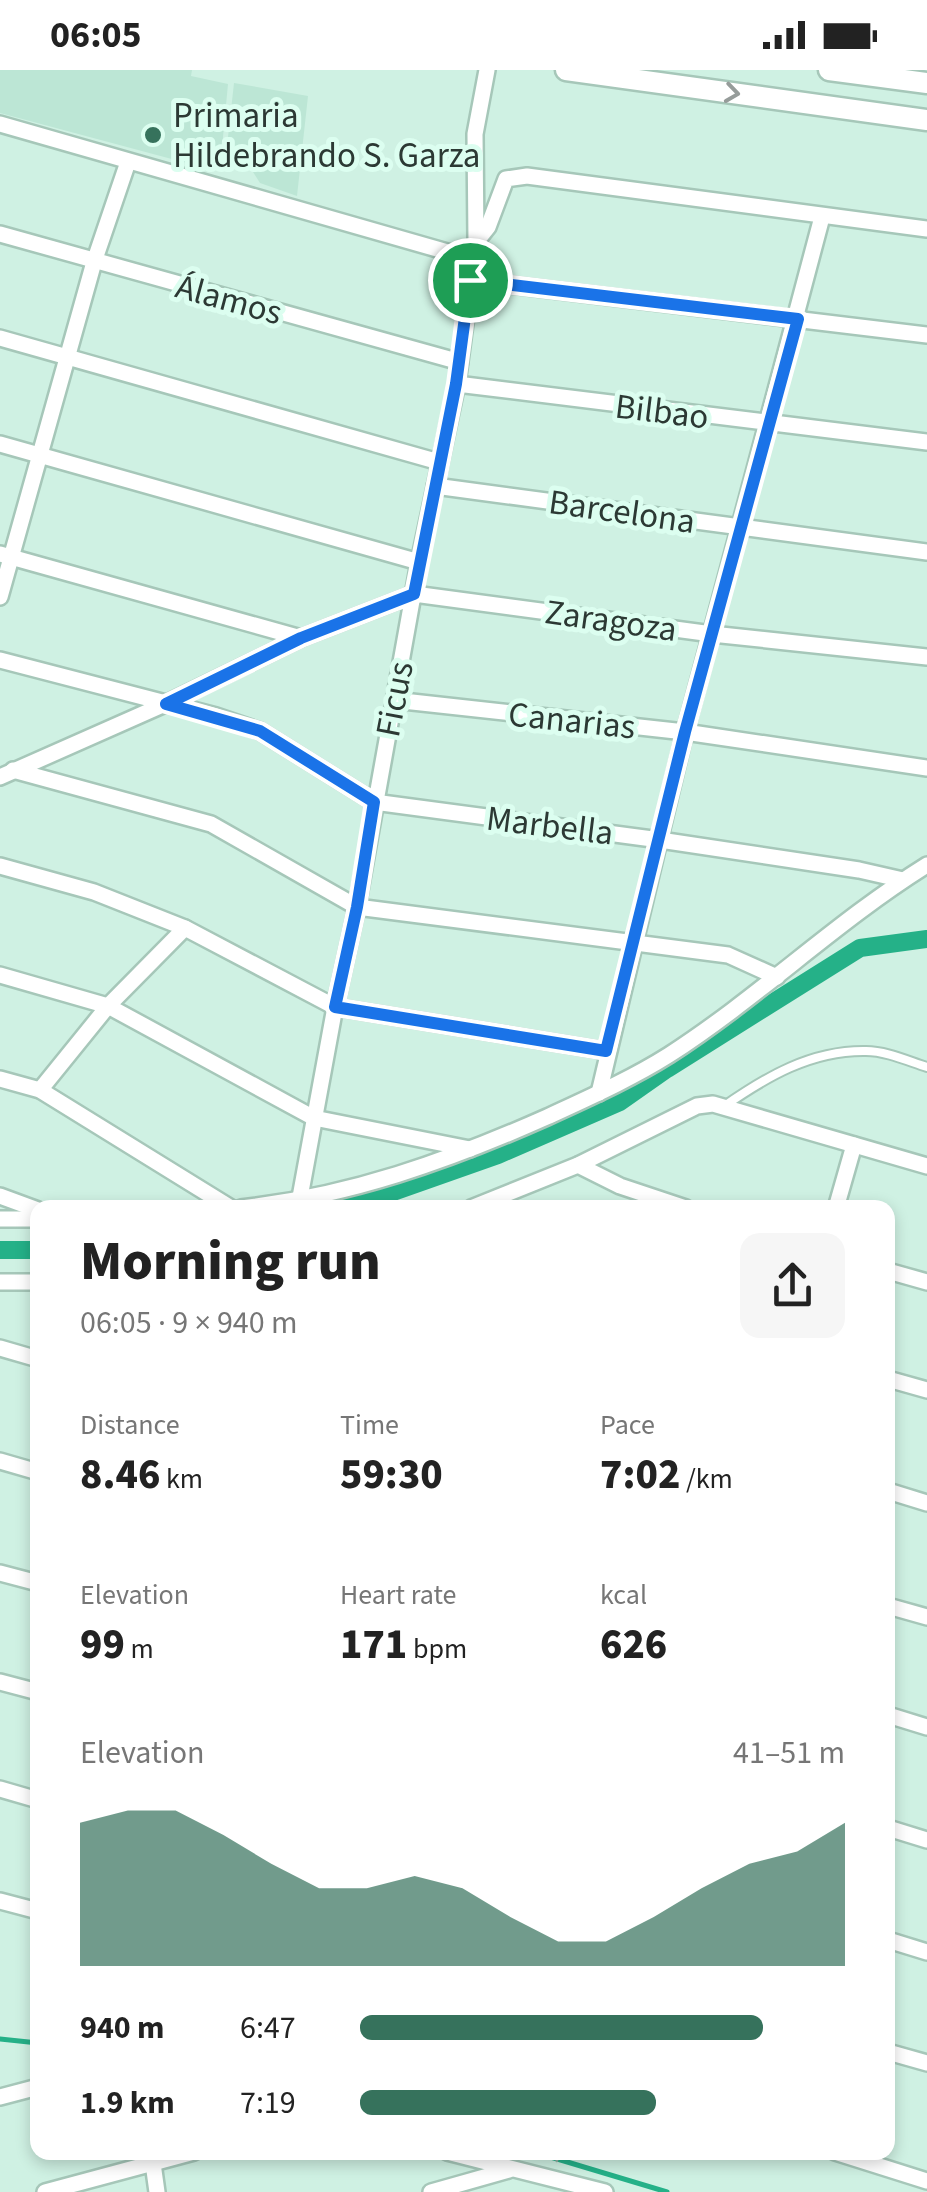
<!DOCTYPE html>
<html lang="en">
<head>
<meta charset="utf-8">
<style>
	body { margin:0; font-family:"Source Sans 3",sans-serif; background:#f6f6f6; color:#222; height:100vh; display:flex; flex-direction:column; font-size:38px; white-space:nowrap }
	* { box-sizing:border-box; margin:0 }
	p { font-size:32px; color:#767676 }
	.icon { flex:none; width:55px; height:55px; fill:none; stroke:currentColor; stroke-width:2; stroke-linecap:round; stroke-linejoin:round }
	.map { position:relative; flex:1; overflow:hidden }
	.drawer { position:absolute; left:30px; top:1130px; width:865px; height:960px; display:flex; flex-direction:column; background:#fff; border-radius:20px; box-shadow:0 5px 15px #0003 }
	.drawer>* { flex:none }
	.pin { position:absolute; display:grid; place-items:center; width:85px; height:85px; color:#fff; margin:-42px; border:5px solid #fff; border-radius:50%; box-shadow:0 2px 10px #0007 }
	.round { display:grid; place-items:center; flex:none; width:105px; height:105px; border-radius:20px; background:#f6f6f6 }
	.overview { display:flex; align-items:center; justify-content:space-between; height:170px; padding:0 50px }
	h1 { font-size:55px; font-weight:800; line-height:75px }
	.stats { display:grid; grid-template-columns:repeat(3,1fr); gap:15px; height:170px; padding:10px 50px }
	.stats div { display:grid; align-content:center }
	.stats b { font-size:42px; font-weight:800 }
	.stats small { font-size:28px; font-weight:400 }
	.stats p { font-size:28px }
	.chart { height:280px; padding:20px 50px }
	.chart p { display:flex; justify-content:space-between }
	.chart svg { width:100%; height:180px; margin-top:10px; fill:#36725c; opacity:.7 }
	ul { padding:0 50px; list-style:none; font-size:32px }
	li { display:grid; grid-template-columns:160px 120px 1fr; align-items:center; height:75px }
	li i { height:25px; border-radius:12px; background:#36725c }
	.status { display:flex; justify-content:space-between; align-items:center; height:70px; padding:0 50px; background:#fff; direction:ltr }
	.status svg { height:28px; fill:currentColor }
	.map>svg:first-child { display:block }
</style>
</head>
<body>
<div class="status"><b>06:05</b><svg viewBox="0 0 49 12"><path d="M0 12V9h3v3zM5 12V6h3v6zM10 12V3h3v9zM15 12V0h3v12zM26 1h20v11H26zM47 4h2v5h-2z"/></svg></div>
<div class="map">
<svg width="927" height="2122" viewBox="0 0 927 2122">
	<rect width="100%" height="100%" fill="#cff1e3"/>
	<!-- built -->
	<g fill="#bce6d5">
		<polygon points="0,0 192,0 191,6 228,14 221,88 209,99 0,43"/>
		<polygon points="234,13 308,26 297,126 260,113 253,102 253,92 226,85"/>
	</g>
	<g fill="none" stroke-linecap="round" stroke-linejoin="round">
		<!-- stream -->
		<g stroke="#25b188" stroke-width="5">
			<polyline points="0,1969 38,1973"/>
			<polyline points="534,2082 667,2122"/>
		</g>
		<!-- canal -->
		<g stroke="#25b188" stroke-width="18">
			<polyline points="340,1138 376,1128 498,1085 620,1032 667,999 860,878 927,869"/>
			<polyline points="0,1180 38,1180"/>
		</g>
		<defs>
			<path id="service" d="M723,1037C766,1007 811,980 866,981C886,981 908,991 927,997"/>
			<g id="minor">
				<polyline points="0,54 472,189"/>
				<polyline points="0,164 460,292"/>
				<polyline points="476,172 488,157 506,109 527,106 927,159"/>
				<polyline points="470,210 927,265"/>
				<polyline points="0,268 439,392"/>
				<polyline points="457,314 927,372"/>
				<polyline points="0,374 419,492"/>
				<polyline points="435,416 927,482"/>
				<polyline points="0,484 301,568"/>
				<polyline points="0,527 94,192 128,92"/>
				<polyline points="0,590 216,646 260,661 374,732 660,770 859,800 903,810"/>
				<polyline points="394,630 685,662 927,698"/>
				<polyline points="13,700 211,754 357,837 728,885 777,907"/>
				<polyline points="0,707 165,634 301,568 414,524 712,564 927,587"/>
				<polyline points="0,796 94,822 185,858 335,937 606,981"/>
				<polyline points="0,905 108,936 314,1048 470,1079"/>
				<polyline points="0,1009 40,1020 231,1138"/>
				<polyline points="40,1020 108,936 185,858"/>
				<polyline points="599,1023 685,662 822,147"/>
				<polyline points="578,1095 620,1116 686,1138"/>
				<polyline points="0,1126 38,1140"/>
				<path d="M241,1138C349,1126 448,1091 547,1047C588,1028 631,1009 669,985C759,927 837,851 927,795"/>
				<polyline points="298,1138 335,937 357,837 419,492 457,314 476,172 475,64 487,0"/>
				<polyline points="471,1138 578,1095 697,1036 713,1034 927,1096"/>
				<polyline points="836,1138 854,1075"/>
				<polyline points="0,1149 38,1149"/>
				<polyline points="888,1201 927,1212"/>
				<polyline points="0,1212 38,1212"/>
				<polyline points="0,1278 38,1289"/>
				<polyline points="888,1309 927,1320"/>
				<polyline points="0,1391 38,1402"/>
				<polyline points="888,1421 927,1433"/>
				<polyline points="0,1503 38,1513"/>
				<polyline points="888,1536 927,1547"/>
				<polyline points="0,1612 38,1622"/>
				<polyline points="888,1645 927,1657"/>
				<polyline points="0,1719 38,1730"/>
				<polyline points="888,1758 927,1770"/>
				<polyline points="0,1831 38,1841"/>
				<polyline points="888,1870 927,1882"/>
				<polyline points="888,1982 927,1993"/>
				<polyline points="0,2027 38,2017"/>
				<polyline points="447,2082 605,2122"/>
				<polyline points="835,2082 927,2111"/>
				<polyline points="152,2086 157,2122"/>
				<polyline points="45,2122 194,2082"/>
				<polyline points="431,2122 509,2100"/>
			</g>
			<g id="tertiary">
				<polyline points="566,0 927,50"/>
				<polyline points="829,0 927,13"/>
			</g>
		</defs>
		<!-- service casing -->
		<use href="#service" stroke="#a6c7b9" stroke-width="12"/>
		<!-- minor casing -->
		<use href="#minor" stroke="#a6c7b9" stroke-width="20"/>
		<!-- tertiary casing -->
		<use href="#tertiary" stroke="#a6c7b9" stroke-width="25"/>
		<!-- path -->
		<polyline stroke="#96b1a6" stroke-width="2.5" stroke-dasharray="2.5 8" stroke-linecap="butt" points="549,2082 558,2092"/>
		<!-- service -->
		<use href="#service" stroke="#fff" stroke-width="8"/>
		<!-- minor -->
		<use href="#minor" stroke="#fff" stroke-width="15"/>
		<!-- tertiary -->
		<use href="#tertiary" stroke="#fff" stroke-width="20"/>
	</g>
	<!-- one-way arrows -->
	<defs><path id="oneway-chevron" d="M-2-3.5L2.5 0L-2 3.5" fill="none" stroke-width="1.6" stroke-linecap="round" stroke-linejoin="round" transform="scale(2.5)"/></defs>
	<use stroke="#969c9a" href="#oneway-chevron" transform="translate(732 23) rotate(8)"/>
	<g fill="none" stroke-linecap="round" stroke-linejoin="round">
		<defs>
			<polygon id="route" points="470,210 798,249 685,662 606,981 335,937 357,837 374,732 260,661 166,634 301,568 414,524 456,314"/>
		</defs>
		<!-- route casing -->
		<use href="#route" stroke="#fff" stroke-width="20"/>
		<!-- route -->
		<use href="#route" stroke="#1a73e8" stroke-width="12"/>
	</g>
	<!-- markers -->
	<circle fill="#36725c" stroke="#dcfef0" stroke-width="4" cx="153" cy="65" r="10"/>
	<g text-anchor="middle" stroke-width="10" stroke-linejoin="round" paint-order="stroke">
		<!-- poi labels -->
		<g font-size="35" fill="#2c3934" stroke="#dcfef0" text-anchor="start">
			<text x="173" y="57">Primaria<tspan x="173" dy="40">Hildebrando S. Garza</tspan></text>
		</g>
		<!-- street labels -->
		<g font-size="35" fill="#2c3934" stroke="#dcfef0">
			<text transform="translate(229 229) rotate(15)" y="12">Álamos</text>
			<text transform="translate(662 341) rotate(7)" y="12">Bilbao</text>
			<text transform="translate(622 441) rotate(8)" y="12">Barcelona</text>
			<text transform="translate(611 550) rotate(8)" y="12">Zaragoza</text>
			<text transform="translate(394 629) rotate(-79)" y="12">Ficus</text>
			<text transform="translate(572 650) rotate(6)" y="12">Canarias</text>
			<text transform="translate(550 755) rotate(7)" y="12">Marbella</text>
		</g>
	</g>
</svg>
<div class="pin" style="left:470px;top:210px;background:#1e9e55"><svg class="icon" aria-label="arrive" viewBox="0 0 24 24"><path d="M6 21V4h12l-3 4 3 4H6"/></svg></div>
<section class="drawer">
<div class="overview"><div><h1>Morning run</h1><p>06:05 · 9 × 940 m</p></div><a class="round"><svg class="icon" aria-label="share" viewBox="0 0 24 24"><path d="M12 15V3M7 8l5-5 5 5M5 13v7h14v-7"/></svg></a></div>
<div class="stats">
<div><p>Distance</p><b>8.46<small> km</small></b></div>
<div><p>Time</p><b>59:30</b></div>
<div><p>Pace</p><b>7:02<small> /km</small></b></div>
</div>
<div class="stats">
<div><p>Elevation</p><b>99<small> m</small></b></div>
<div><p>Heart rate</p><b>171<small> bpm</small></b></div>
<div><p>kcal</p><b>626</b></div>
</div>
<div class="chart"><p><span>Elevation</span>41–51 m</p>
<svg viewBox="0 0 160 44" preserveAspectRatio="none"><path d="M0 44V9L10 6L20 6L30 12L40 19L50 25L60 25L70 22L80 25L90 32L100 38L110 38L120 32L130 25L140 19L150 16L160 9V44z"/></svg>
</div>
<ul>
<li><b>940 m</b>6:47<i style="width:83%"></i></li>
<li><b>1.9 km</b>7:19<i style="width:61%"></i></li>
</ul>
</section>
</div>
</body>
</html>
